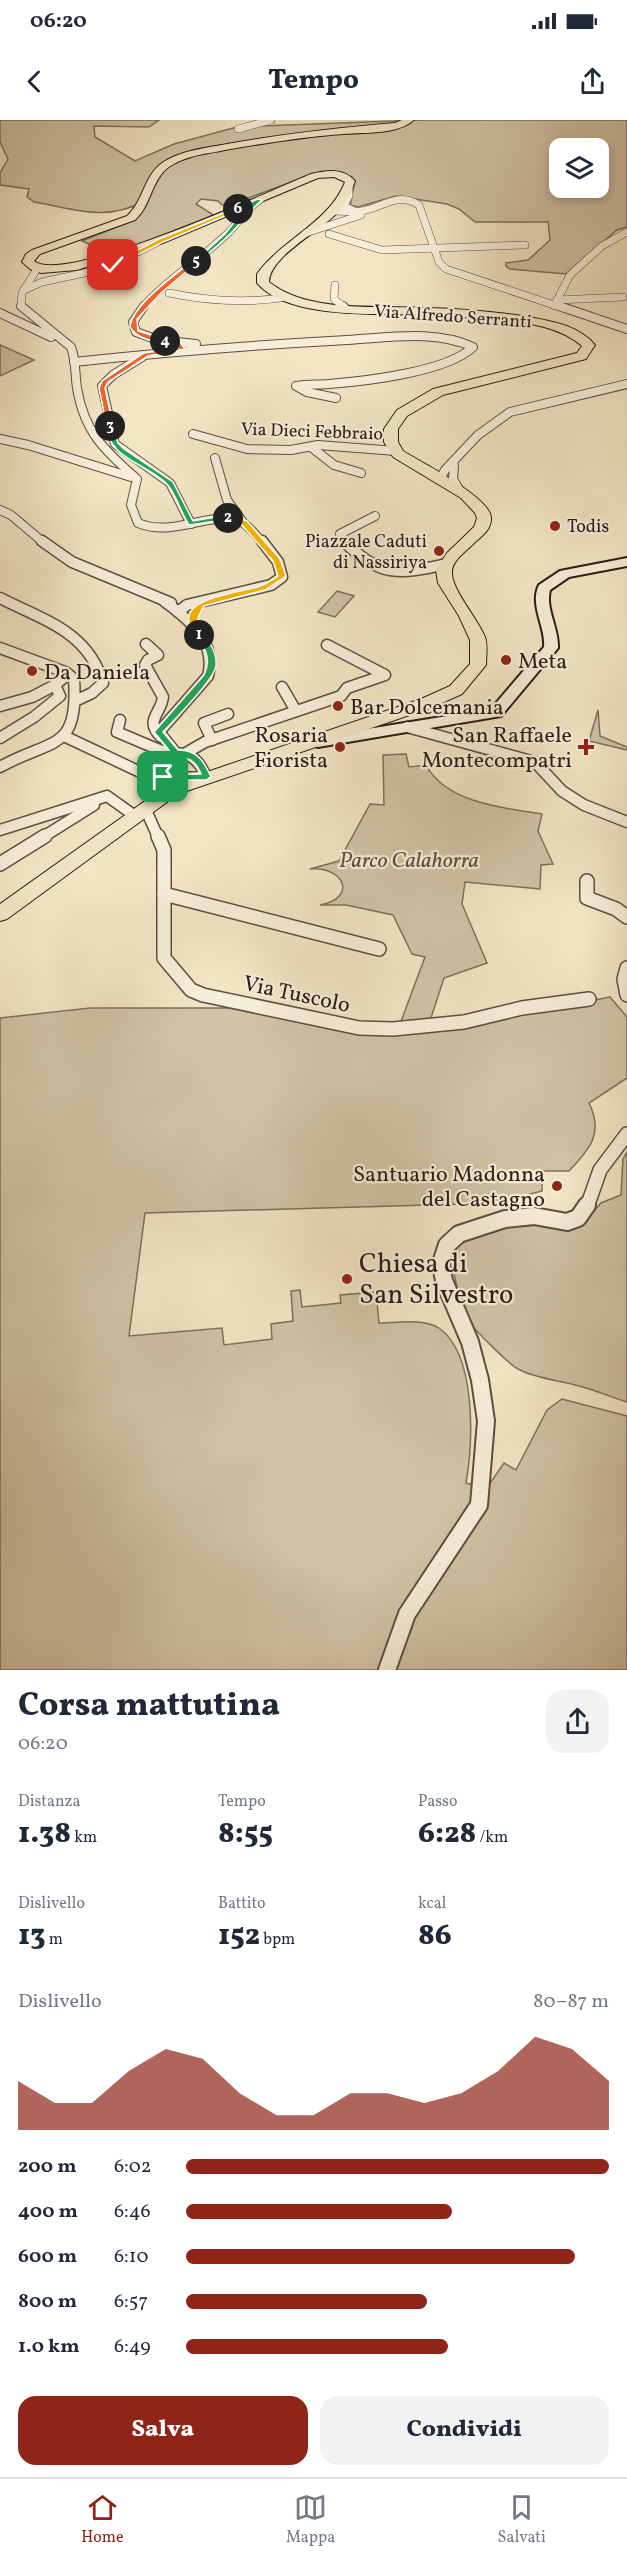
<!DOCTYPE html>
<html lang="it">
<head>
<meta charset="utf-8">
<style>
	body { margin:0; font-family:Vollkorn,serif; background:#f2f2f3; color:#1f2937; height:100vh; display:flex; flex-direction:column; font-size:22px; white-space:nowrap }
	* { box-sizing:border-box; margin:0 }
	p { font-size:20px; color:#747a83 }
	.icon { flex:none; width:33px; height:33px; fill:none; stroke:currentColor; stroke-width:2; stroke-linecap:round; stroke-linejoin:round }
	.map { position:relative; height:1550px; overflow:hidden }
	.panel { display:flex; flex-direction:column; background:#fff; flex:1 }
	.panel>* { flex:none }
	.controls { position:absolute; left:549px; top:18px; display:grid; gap:12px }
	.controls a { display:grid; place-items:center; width:60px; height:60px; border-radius:12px; background:#fff; box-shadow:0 3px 9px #0003; font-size:30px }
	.pin { position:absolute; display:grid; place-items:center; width:51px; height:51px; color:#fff; margin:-26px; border-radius:12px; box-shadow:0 3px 9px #0006 }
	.km { position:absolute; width:30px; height:30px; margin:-15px; border-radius:50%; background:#222; color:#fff; font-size:16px; line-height:30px; text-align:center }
	.round { display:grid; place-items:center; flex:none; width:63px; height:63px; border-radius:18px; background:#f2f2f3 }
	.overview { display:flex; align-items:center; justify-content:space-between; height:102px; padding:0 18px }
	h1 { font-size:33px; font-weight:800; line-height:45px }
	.stats { display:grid; grid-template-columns:repeat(3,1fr); gap:9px; height:102px; padding:6px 18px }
	.stats div { display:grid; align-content:center }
	.stats b { font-size:30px; font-weight:800 }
	.stats small { font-size:16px; font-weight:400 }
	.stats p { font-size:16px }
	.chart { height:168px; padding:12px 18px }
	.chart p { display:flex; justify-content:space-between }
	.chart svg { width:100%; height:108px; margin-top:6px; fill:#8f2418; opacity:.7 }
	.cta { display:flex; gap:12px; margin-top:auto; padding:12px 18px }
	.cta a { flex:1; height:69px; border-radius:18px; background:#8f2418; color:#fff; font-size:24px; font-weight:800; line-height:69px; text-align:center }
	.cta a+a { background:#f2f2f3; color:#1f2937 }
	ul { padding:0 18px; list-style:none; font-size:20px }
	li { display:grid; grid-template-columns:96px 72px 1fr; align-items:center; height:45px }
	li i { height:15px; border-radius:8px; background:#8f2418 }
	.status { display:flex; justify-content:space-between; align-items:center; height:42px; padding:0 30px; background:#fff; direction:ltr }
	.status svg { height:16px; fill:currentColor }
	header { display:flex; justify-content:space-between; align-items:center; height:78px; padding:0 18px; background:#fff; font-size:27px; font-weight:800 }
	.tabs { display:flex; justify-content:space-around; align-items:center; height:84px; border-top:2px solid #e0e1e3; background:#fff; font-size:16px; color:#747a83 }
	.tabs a { display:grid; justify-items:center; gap:3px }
	.tabs .current { color:#8f2418 }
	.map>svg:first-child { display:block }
</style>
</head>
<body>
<div class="status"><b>06:20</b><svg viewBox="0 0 49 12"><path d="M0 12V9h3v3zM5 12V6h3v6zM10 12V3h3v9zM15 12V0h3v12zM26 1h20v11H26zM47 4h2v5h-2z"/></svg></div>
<header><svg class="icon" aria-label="back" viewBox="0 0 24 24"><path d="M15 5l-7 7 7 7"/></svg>Tempo<svg class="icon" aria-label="share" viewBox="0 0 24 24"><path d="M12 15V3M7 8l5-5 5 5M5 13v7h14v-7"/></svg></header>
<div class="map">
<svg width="627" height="1550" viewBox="0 0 627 1550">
	<rect width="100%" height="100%" fill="#f3e5c4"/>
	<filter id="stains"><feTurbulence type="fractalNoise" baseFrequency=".00333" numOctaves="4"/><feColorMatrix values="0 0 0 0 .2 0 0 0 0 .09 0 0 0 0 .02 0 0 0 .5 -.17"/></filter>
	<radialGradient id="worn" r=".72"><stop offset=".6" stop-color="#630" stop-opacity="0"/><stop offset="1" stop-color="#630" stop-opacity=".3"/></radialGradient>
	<!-- green -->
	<g fill="#d1c3a6" stroke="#7e6f5e" stroke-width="1.5" fill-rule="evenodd">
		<path d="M0,0H159L149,7L94,6L95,17L135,41L174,24L237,7L421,0H627V107L617,110L566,154L510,149L506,146V143L528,140L550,120L548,102H475L459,89L447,84L396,76L358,87L350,85L355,62L352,57L332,52L315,53L235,83L222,85L218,81L201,79L196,84L212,94L211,97L113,134L82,121L127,103L145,81C105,102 76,89 34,82L27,77L29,69L0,65V53L8,39L0,22ZM560,28H598V68H560Z"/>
		<polygon points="0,225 34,240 0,256"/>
		<polygon points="337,471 354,476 335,497 318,492"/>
		<polygon points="598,590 600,616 627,627 627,630 589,621"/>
		<path d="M406,634L409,647L426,645C446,683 504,688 542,694L538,711L553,744L541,745L540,769L465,762L462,784L487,843L444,858L430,901L400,904L425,837L412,834L393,795L346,785H320C358,778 344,746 310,749L339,741L370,684L384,685L383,635Z"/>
		<path d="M610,877L627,897V958L589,983C604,1013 590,1029 569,1051H542V1071L519,1077L463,1084L145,1093L129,1216L222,1208L224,1225L272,1219L271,1204L293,1201L291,1171L300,1170L302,1187L341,1183L340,1175L376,1172L379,1203C395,1203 424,1198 439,1208C477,1235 473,1323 466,1363L486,1369L504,1343L516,1350L547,1290L562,1279L627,1296V1550H0V898L90,888H231L358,912L570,885Z"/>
		<path d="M627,1032V1282C611,1277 595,1270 579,1266C560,1260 536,1259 518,1249C509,1244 473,1209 469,1201C461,1185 444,1136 460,1123C491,1099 546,1102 584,1102L601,1083L621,1075L623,1039Z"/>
	</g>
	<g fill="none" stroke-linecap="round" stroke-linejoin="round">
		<defs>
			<g id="street-far4">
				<polyline points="238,9 271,0"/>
				<polyline points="349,67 349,76 344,86 354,91"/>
				<path d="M332,91C341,91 351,92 361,91C383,88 396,71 419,85L439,142L446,149L563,188"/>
				<polyline points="306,113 361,95"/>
				<polyline points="329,114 382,130 525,125"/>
				<polyline points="335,165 334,179 345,188"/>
				<polyline points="24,170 42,162 103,149 156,123"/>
				<path d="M169,173C208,181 246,184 286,177"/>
				<polyline points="557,180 623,177"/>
				<polyline points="554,186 570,155 602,126 627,112"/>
				<polyline points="23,188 21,186 22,173 37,149"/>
				<path d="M142,188C167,159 200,140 227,114C239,103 246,88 260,80"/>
			</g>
			<g id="street-far3">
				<path d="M21,186L71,227C76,240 75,255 77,268C84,312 105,331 137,359L131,385L138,403C176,419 215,387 243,403C250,407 257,417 263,423"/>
				<polyline points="144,186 133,202 136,212 158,220 196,224"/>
				<polyline points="343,186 346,189"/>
				<polyline points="559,186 627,209"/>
				<polyline points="0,193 51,217"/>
				<polyline points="142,237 113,255 102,266 115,324 170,363 191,404"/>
				<path d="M74,242C165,232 256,225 347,220C387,218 435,209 473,227C447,252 366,261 329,264C318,265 307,264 296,266L307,272L336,278"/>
				<polyline points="193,314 247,329 291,330 318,325 396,331"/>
				<polyline points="0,319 28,325 131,357"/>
				<polyline points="311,327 334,345 361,353"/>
				<polyline points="215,338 227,380 242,401"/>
				<polyline points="454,346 453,359 460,371"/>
				<polyline points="440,359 445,350 478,315 510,292 627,264"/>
				<polyline points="0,390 11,395 44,423"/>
				<polyline points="346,423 340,414 375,396"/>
			</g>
			<g id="street-far2">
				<polyline points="42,421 72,442 171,483"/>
				<path d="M344,421C378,457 400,455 446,444"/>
				<path d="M0,478C43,500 88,511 103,563L92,573L75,581"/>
				<path d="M164,481C189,499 217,522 208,556L159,612L176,633C193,634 200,642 206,657L172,658"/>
				<polyline points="178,492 187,485 271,465 282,457 278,442 262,421"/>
				<path d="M146,524L158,535L148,540L145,545L163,577C161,594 144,600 161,617"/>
				<path d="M0,528L65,552L74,559C79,632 52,618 0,647"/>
				<polyline points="282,567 296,591"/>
				<polyline points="0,586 32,577 55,565"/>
				<polyline points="120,600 117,612 162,631 176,633"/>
				<polyline points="407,607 535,642 562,671 584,685 627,702"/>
				<polyline points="64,616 138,651 166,657"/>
				<polyline points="0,618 34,597 60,576 55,565 68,554"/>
				<polyline points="212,620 204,603 228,594"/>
				<polyline points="186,633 205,622 341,576 347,568 385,555 327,525"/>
				<polygon points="166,657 174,659 176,667 169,671 159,671 155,663"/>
				<polyline points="145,688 158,717"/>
				<polyline points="0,710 107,676 135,696"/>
				<polyline points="43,717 94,685"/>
			</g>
			<g id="street-far1">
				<polyline points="158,716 164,730 164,838 191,870 203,875 359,908 393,909 464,902 522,888 589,879"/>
				<polyline points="0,744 45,716"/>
				<polyline points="587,761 587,778 616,789 627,797"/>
				<polyline points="164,774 379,829"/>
				<polyline points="627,848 624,859 627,875"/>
				<polyline points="587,1087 600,1050 627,1014"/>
			</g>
			<polyline id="street" points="387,1550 407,1494 479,1385 486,1301 480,1260 470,1222 444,1161 441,1143 447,1125 459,1114 505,1099 534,1096 567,1102 578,1098 587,1085"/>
			<path id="secondary" d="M627,438V446L569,457L550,470C545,489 559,508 558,528L501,596L318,627L311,622L318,617L491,589L544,527C546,507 529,485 539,465L560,451Z"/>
			<path id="primary" d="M402,0H414C397,15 365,12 343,14C303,17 265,23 225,30C207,34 188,35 172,45C151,57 152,85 135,100L40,134L34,141C64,166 270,71 311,54C327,50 344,48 355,61C351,72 347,81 340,90C323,110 269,136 269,162C309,194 380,185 429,188C464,189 499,192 534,198C556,202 580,207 595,225L586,239L443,275L407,296L398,309V322L403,331C421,342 489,377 491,397C492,409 482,416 474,423C467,431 452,440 452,452C451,469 478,499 485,517C488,525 486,536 486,545L462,574L433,587L178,674L7,799L0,801V784L166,666L421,579L450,566L470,544V520L459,496L438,463L436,450L447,433L474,407L477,398L475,393L461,378L393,337L384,322V309L397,290L433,269L577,233L582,226C560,207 530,203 501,200C475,198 450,196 424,195C379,193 289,200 257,163V154C282,119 329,103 345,62L334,57L318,58L163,123L77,150L41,153L30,149L22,142L26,134L32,130L127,96C144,81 144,53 165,41C184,30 206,28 227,24C283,14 338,8 395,3Z"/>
		</defs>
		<!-- street-far4 casing -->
		<use href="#street-far4" stroke="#5c4e41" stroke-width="8"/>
		<!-- street-far3 casing -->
		<use href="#street-far3" stroke="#5c4e41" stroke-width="10"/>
		<!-- street-far2 casing -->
		<use href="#street-far2" stroke="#5c4e41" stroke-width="13"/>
		<!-- street-far1 casing -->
		<use href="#street-far1" stroke="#5c4e41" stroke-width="16"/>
		<!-- street casing -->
		<use href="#street" stroke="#5c4e41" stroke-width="20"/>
		<!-- secondary casing -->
		<use href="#secondary" stroke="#2a1b15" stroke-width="4"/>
		<!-- primary casing -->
		<use href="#primary" stroke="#2a1b15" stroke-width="2"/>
		<!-- street-far4 -->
		<use href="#street-far4" stroke="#f7eed9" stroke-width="7"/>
		<!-- street-far3 -->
		<use href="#street-far3" stroke="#f7eed9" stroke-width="8"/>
		<!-- street-far2 -->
		<use href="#street-far2" stroke="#f7eed9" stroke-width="10"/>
		<!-- street-far1 -->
		<use href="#street-far1" stroke="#f7eed9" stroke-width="13"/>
		<!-- street -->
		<use href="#street" stroke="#f7eed9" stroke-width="16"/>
		<!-- secondary -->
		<use href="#secondary" fill="#f7eed9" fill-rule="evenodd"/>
		<!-- primary -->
		<use href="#primary" fill="#f3e5c4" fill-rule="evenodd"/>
	</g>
	<!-- split-1 -->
	<path fill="#22a559" stroke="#fff" stroke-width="1.5" d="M196,513H202C210,523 217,532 216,546C215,559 174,600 163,612L178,630C197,630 204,641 211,657L206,660H163L159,657L160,655L201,654C195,639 188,638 173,635L154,612L204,555C212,539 205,527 195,515Z"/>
	<!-- split-2 -->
	<path fill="#f5b400" stroke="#fff" stroke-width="1.5" d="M228,395L247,401L280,439L286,456L265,470L204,486C197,498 194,503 203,515L196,516C166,478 236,474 257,467C265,465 272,460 278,456L273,441L241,404L225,399Z"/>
	<!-- split-3 -->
	<path fill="#22a559" stroke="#fff" stroke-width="1.5" d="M107,305L113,306L118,323L124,329L173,362L193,401L228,395L231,399L189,405C181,393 176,374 167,364C148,344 106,338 107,305Z"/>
	<!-- split-4 -->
	<polygon fill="#f0652b" stroke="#fff" stroke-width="1.5" points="165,219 180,222 185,229 148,236 108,262 105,268 113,306 107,308 99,268 102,261 144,233 178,228 176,224 163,222"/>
	<!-- split-5 -->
	<path fill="#f0652b" stroke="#fff" stroke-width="1.5" d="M194,140L199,141L161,173L137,199L138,211L167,220V222C154,222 137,219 130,207C132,185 176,154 194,140Z"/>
	<!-- split-6 -->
	<path fill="#22a559" stroke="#fff" stroke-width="1.5" d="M258,79L262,80C250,89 242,103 230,114C220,124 209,133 198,142H194L225,114L246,87L238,90L236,88Z"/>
	<!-- split-7 -->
	<polygon fill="#f5b400" stroke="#fff" stroke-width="1.5" points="236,88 241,89 161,123 115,146 110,145 157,120"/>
	<!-- markers -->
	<g fill="#8f2418" stroke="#f7eed9" stroke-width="2">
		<circle cx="555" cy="406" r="6"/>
		<circle cx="439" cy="431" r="6"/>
		<circle cx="506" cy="540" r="6"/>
		<circle cx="32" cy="551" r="6"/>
		<circle cx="338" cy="586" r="6"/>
		<circle cx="340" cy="627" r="6"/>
		<path d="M583 618h6v6h6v6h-6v6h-6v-6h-6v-6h6z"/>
		<circle cx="557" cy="1066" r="6"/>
		<circle cx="347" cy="1159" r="6"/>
	</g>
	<g text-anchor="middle" stroke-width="4.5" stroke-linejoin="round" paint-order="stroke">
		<!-- far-street labels -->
		<g font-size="18" fill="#2a1b15" stroke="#f7eed9">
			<text transform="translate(453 196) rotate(4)" y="6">Via Alfredo Serranti</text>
			<text transform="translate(312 311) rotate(2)" y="6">Via Dieci Febbraio</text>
		</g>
		<!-- far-poi labels -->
		<g font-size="18" fill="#2a1b15" stroke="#f7eed9" text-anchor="start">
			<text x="567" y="412">Todis</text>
			<text x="427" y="427" text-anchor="end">Piazzale Caduti<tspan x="427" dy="21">di Nassiriya</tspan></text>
		</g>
		<!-- poi labels -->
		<g font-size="22" fill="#2a1b15" stroke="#f7eed9" text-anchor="start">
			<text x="518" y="548">Meta</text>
			<text x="44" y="559">Da Daniela</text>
			<text x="350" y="594">Bar Dolcemania</text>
			<text x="328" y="622" text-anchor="end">Rosaria<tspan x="328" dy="25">Fiorista</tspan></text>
			<text x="572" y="622" text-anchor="end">San Raffaele<tspan x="572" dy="25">Montecompatri</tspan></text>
			<text x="545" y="1061" text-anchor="end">Santuario Madonna<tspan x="545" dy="25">del Castagno</tspan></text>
		</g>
		<!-- park labels -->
		<g font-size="22" font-style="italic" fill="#5c4d40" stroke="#f7eed9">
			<text x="409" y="747">Parco Calahorra</text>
		</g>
		<!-- street labels -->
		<g font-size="22" fill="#2a1b15" stroke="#f7eed9">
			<text transform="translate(297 873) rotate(12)" y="8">Via Tuscolo</text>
		</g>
		<!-- near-poi labels -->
		<g font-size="27" fill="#2a1b15" stroke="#f7eed9" text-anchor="start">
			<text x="359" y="1152">Chiesa di<tspan x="359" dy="31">San Silvestro</tspan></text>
		</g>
	</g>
	<rect width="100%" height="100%" filter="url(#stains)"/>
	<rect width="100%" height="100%" fill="url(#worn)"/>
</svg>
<div class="controls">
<a><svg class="icon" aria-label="layers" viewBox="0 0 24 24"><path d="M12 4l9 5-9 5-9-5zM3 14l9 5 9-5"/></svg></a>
</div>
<div class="pin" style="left:163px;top:657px;background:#1e9e55"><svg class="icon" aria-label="arrive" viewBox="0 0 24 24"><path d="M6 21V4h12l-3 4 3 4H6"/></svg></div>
<div class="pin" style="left:113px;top:145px;background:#d93025"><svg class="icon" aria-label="check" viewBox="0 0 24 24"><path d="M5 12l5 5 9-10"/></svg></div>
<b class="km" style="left:199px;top:515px">1</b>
<b class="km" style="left:228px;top:398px">2</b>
<b class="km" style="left:110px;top:306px">3</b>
<b class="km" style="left:165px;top:221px">4</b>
<b class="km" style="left:196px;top:141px">5</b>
<b class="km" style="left:238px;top:89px">6</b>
</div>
<section class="panel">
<div class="overview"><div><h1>Corsa mattutina</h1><p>06:20</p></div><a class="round"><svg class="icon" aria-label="share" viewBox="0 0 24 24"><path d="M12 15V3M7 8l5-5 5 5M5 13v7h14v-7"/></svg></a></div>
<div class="stats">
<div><p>Distanza</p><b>1.38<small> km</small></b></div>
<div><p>Tempo</p><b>8:55</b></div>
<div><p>Passo</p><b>6:28<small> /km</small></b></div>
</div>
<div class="stats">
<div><p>Dislivello</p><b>13<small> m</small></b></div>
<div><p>Battito</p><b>152<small> bpm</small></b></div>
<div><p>kcal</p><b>86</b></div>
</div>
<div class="chart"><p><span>Dislivello</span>80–87 m</p>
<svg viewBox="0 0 160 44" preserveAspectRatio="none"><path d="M0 44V24L10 33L20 33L30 20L40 11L50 15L60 29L70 38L80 38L90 29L100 29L110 33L120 29L130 20L140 6L150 11L160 24V44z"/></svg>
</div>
<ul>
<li><b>200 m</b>6:02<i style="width:100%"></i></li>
<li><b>400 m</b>6:46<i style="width:63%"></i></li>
<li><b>600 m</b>6:10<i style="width:92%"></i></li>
<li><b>800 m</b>6:57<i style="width:57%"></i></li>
<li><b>1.0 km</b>6:49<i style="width:62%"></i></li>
</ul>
<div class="cta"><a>Salva</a><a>Condividi</a></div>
</section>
<nav class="tabs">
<a class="current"><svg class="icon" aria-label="home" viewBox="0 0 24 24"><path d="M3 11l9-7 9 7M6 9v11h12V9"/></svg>Home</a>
<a><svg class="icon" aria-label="map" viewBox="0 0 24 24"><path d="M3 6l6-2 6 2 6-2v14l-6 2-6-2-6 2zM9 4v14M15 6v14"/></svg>Mappa</a>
<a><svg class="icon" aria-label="saved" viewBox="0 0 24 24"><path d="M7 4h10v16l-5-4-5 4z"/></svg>Salvati</a>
</nav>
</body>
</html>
